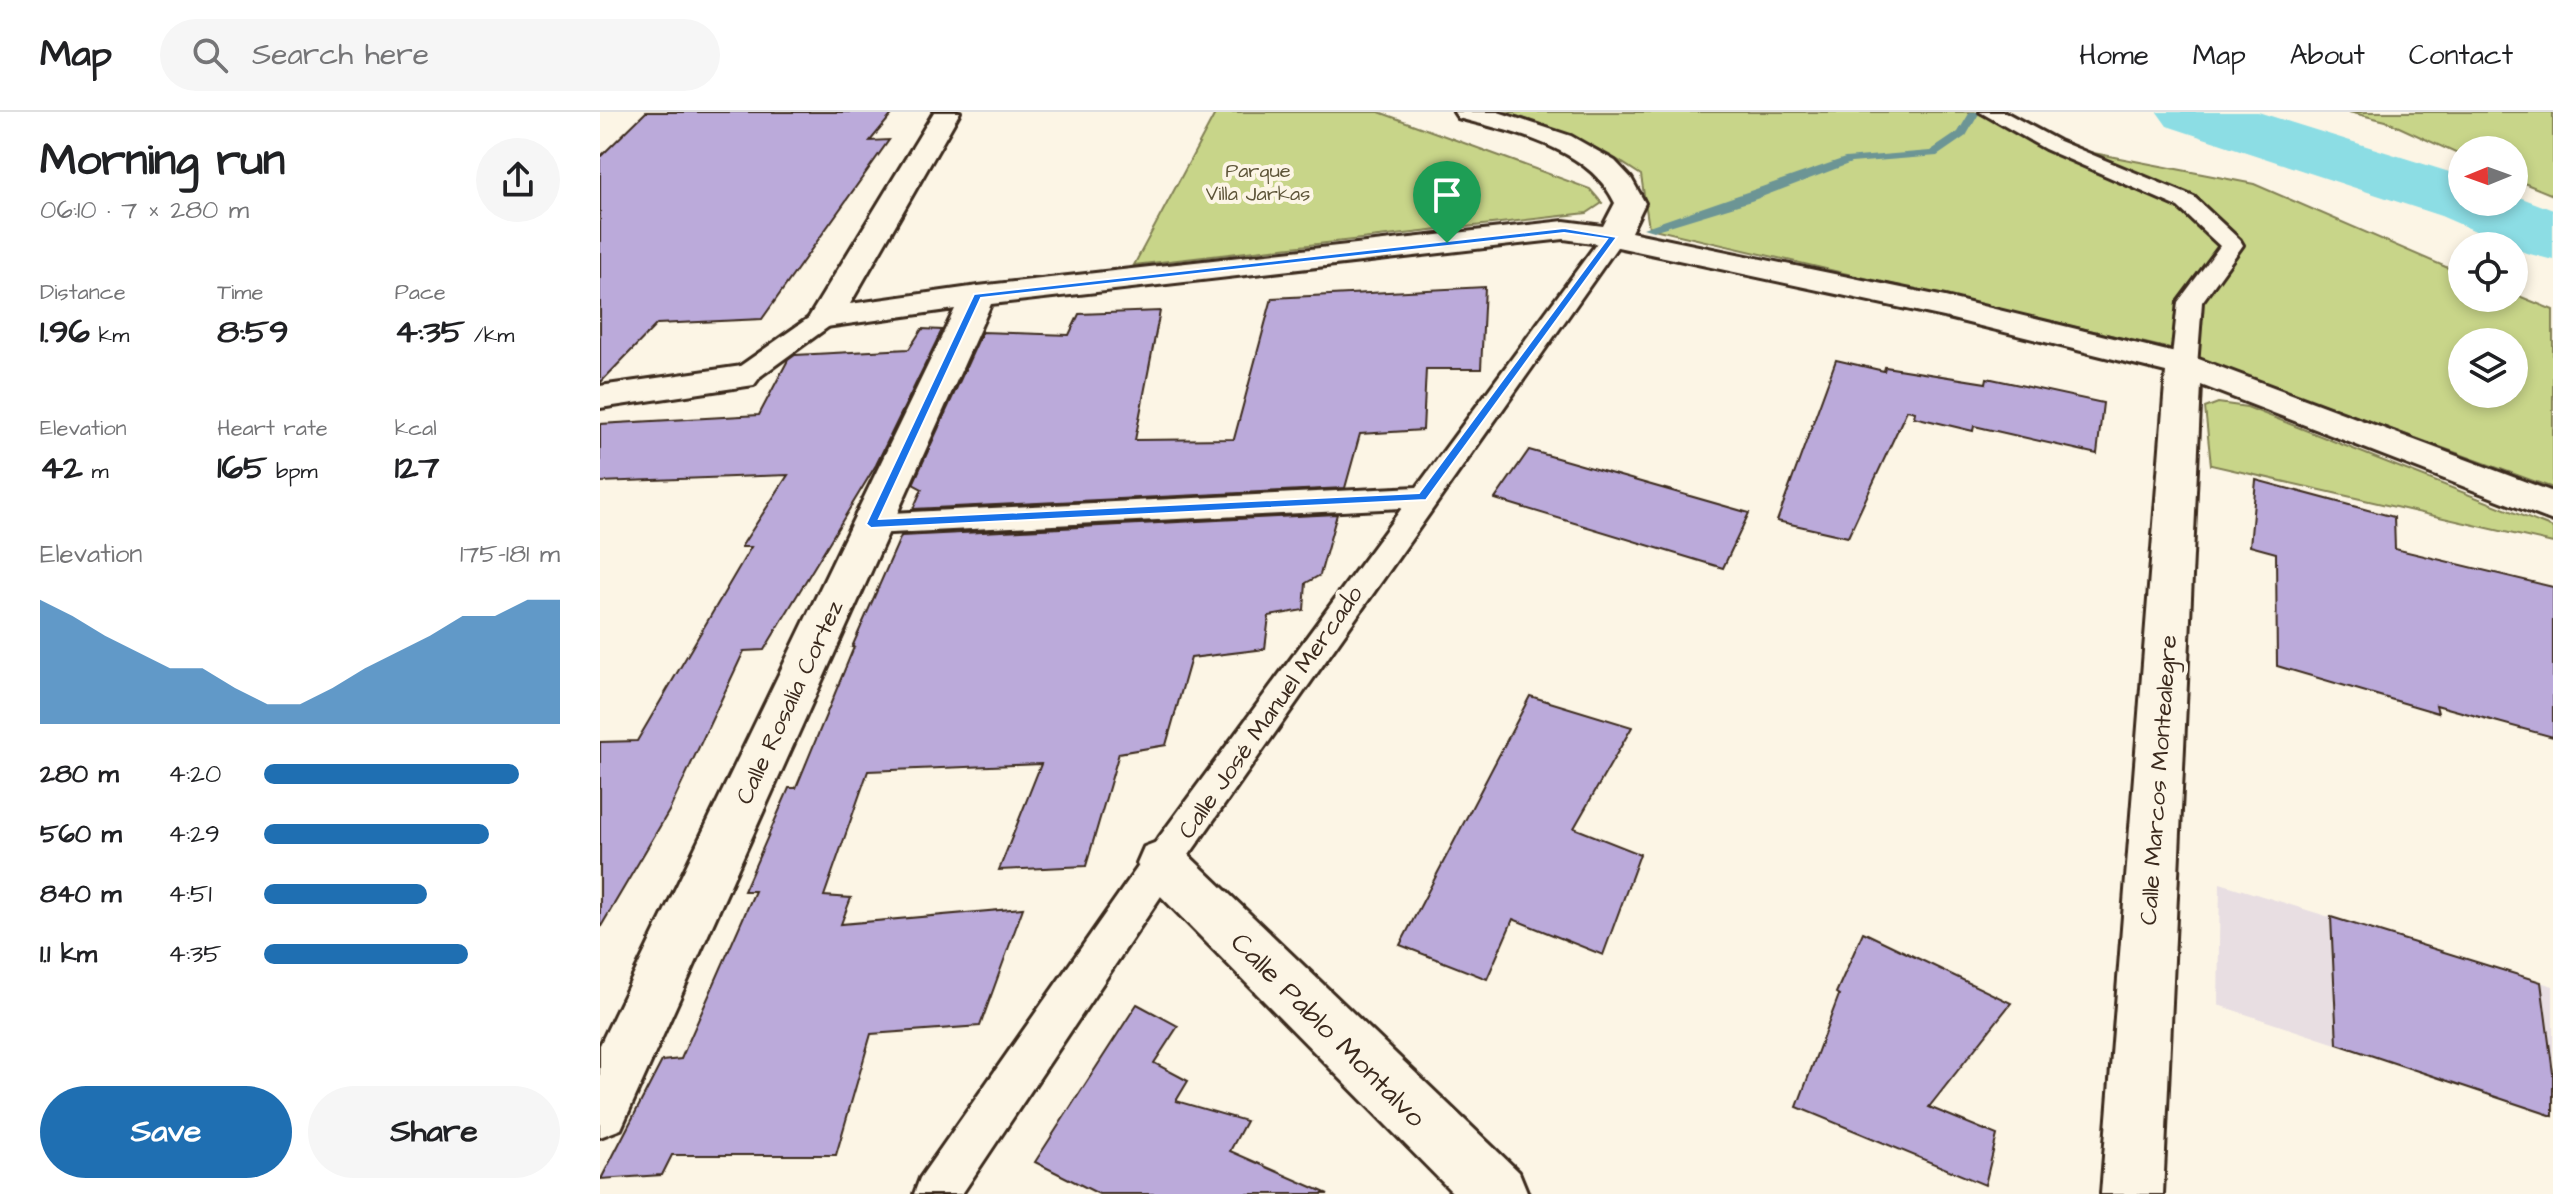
<!DOCTYPE html>
<html lang="en">
<head>
<meta charset="utf-8">
<style>
	body { margin:0; font-family:"Architects Daughter",sans-serif; background:#f6f6f6; color:#202124; height:100vh; display:flex; flex-direction:column; font-size:30px; white-space:nowrap }
	* { box-sizing:border-box; margin:0 }
	p { font-size:26px; color:#757577 }
	.icon { flex:none; width:44px; height:44px; fill:none; stroke:currentColor; stroke-width:2; stroke-linecap:round; stroke-linejoin:round }
	.map { position:relative; flex:1; overflow:hidden }
	.panel { display:flex; flex-direction:column; background:#fff; width:600px }
	.panel>* { flex:none }
	.needle { width:52px; rotate:269deg }
	.buttons { position:absolute; left:1848px; top:24px; display:grid; gap:16px }
	.buttons a { display:grid; place-items:center; width:80px; height:80px; border-radius:50%; background:#fff; box-shadow:0 4px 12px #0003; font-size:40px }
	.pin { position:absolute; display:grid; place-items:center; width:68px; height:68px; color:#fff; margin:-82px -34px; border-radius:50% 50% 50% 0; rotate:-45deg; box-shadow:0 0 8px #0007 }
	.pin .icon { rotate:45deg }
	.round { display:grid; place-items:center; flex:none; width:84px; height:84px; border-radius:42px; background:#f6f6f6 }
	.headline { display:flex; align-items:center; justify-content:space-between; height:136px; padding:0 40px }
	h1 { font-size:44px; font-weight:800; line-height:60px }
	.figures { display:grid; grid-template-columns:repeat(3,1fr); gap:12px; height:136px; padding:8px 40px }
	.figures div { display:grid; align-content:center }
	.figures b { font-size:34px; font-weight:800 }
	.figures small { font-size:22px; font-weight:400 }
	.figures p { font-size:22px }
	.chart { height:224px; padding:16px 40px }
	.chart p { display:flex; justify-content:space-between }
	.chart svg { width:100%; height:144px; margin-top:8px; fill:#1f6fb2; opacity:.7 }
	.action { display:flex; gap:16px; margin-top:auto; padding:16px 40px }
	.action a { flex:1; height:92px; border-radius:48px; background:#1f6fb2; color:#fff; font-size:32px; font-weight:800; line-height:92px; text-align:center }
	.action a+a { background:#f6f6f6; color:#202124 }
	ul { padding:0 40px; list-style:none; font-size:26px }
	li { display:grid; grid-template-columns:128px 96px 1fr; align-items:center; height:60px }
	li i { height:20px; border-radius:10px; background:#1f6fb2 }
	header { display:flex; align-items:center; gap:48px; box-sizing:border-box; height:112px; padding:0 40px; background:#fff; border-bottom:2px solid #e0e0e0 }
	header strong { font-size:38px }
	nav { display:flex; gap:44px; margin-inline-start:auto; font-size:28px }
	.search { width:560px; height:72px; background:#f6f6f6; display:flex; align-items:center; gap:20px; box-sizing:border-box; padding:0 28px; border-radius:44px; color:#757577; font-size:30px }
	main { display:flex; flex:1; min-height:0 }
	.map>svg:first-child { display:block }
</style>
</head>
<body>
<header>
<strong>Map</strong>
<div class="search"><svg class="icon" aria-label="search" viewBox="0 0 24 24"><circle cx="10" cy="10" r="6"/><path d="M15 15l6 6"/></svg>Search here</div>
<nav><a>Home</a><a>Map</a><a>About</a><a>Contact</a></nav>
</header>
<main>
<section class="panel">
<div class="headline"><div><h1>Morning run</h1><p>06:10 · 7 × 280 m</p></div><a class="round"><svg class="icon" aria-label="share" viewBox="0 0 24 24"><path d="M12 15V3M7 8l5-5 5 5M5 13v7h14v-7"/></svg></a></div>
<div class="figures">
<div><p>Distance</p><b>1.96<small> km</small></b></div>
<div><p>Time</p><b>8:59</b></div>
<div><p>Pace</p><b>4:35<small> /km</small></b></div>
</div>
<div class="figures">
<div><p>Elevation</p><b>42<small> m</small></b></div>
<div><p>Heart rate</p><b>165<small> bpm</small></b></div>
<div><p>kcal</p><b>127</b></div>
</div>
<div class="chart"><p><span>Elevation</span>175–181 m</p>
<svg viewBox="0 0 160 44" preserveAspectRatio="none"><path d="M0 44V6L10 11L20 17L30 22L40 27L50 27L60 33L70 38L80 38L90 33L100 27L110 22L120 17L130 11L140 11L150 6L160 6V44z"/></svg>
</div>
<ul>
<li><b>280 m</b>4:20<i style="width:86%"></i></li>
<li><b>560 m</b>4:29<i style="width:76%"></i></li>
<li><b>840 m</b>4:51<i style="width:55%"></i></li>
<li><b>1.1 km</b>4:35<i style="width:69%"></i></li>
</ul>
<div class="action"><a>Save</a><a>Share</a></div>
</section>
<div class="map">
<svg width="1953" height="1082" viewBox="0 0 1953 1082">
	<rect width="100%" height="100%" fill="#fcf5e5"/>
	<filter id="ink" filterUnits="userSpaceOnUse"><feTurbulence type="fractalNoise" baseFrequency=".0125" numOctaves="2"/><feDisplacementMap in="SourceGraphic" scale="16" xChannelSelector="R" yChannelSelector="G"/><feConvolveMatrix kernelMatrix="1 2 1 2 8 2 1 2 1" color-interpolation-filters="sRGB"/></filter>
	<g filter="url(#ink)">
		<!-- built -->
		<polygon fill="#e8dee2" points="1620,771 1953,874 1953,1004 1618,893"/>
		<!-- green -->
		<g fill="#c8d589" stroke="#828054" stroke-width="2" fill-rule="evenodd">
			<polygon points="616,0 779,0 990,77 1002,91 987,101 534,153"/>
			<path d="M902,0H1375L1452,33L1654,72L1862,162V186H1914V182L1953,198V376L1571,237L1049,116L1041,63C997,33 954,14 902,0ZM1862,230H1914V282H1862Z"/>
			<polygon points="1749,0 1953,0 1953,83 1914,67 1914,38 1862,38 1862,44 1786,9"/>
			<polygon points="1618,291 1647,295 1953,416 1953,431 1611,353 1605,296"/>
		</g>
		<g fill="none" stroke-linecap="round" stroke-linejoin="round">
			<!-- stream -->
			<polygon fill="#6c9595" fill-rule="evenodd" points="1370,0 1380,0 1366,24 1337,44 1251,51 1151,89 1053,119 1043,116 1245,46 1330,39 1358,20"/>
			<!-- river -->
			<polygon fill="#8cdde4" fill-rule="evenodd" points="1557,0 1658,0 1862,64 1862,90 1914,90 1914,83 1953,98 1953,148 1926,141 1841,104 1567,14"/>
		</g>
		<!-- building -->
		<g fill="#bbaada" stroke="#3b2a1e" stroke-width="2">
			<polygon points="46,0 294,0 270,29 289,28 162,207 57,212 0,271 0,45"/>
			<polygon points="885,175 881,257 826,257 823,318 760,322 745,376 313,397 322,377 313,372 382,220 469,223 479,202 560,199 535,328 634,327 672,186"/>
			<polygon points="322,217 342,218 276,353 164,538 144,539 69,699 0,816 0,630 37,629 151,435 141,435 188,363 0,370 0,312 159,303 188,248 195,243 309,237"/>
			<polygon points="1236,248 1284,259 1285,255 1386,271 1387,266 1503,291 1497,342 1374,314 1373,319 1314,305 1315,300 1307,298 1248,425 1177,409"/>
			<polygon points="929,338 1149,401 1123,456 895,387"/>
			<polygon points="1656,368 1794,405 1795,437 1953,475 1953,625 1836,593 1838,601 1677,554 1676,441 1650,434"/>
			<polygon points="737,402 720,463 706,471 704,498 669,504 665,537 591,546 566,633 519,641 486,754 399,758 441,652 268,659 224,784 251,786 241,812 423,796 380,914 271,922 236,1043 72,1043 62,1063 1,1067 62,949 81,947 155,779 144,779 189,676 196,676 254,535 252,535 301,424"/>
			<polygon points="930,584 1032,615 974,716 1040,742 1003,843 913,807 887,867 800,833"/>
			<polygon points="1731,805 1941,870 1953,961 1953,1004 1737,932"/>
			<polygon points="1263,820 1411,891 1329,995 1397,1023 1385,1073 1197,995 1239,883 1236,881"/>
			<polygon points="537,892 578,914 554,951 588,969 576,989 646,1009 630,1039 728,1082 499,1082 435,1050"/>
		</g>
		<g fill="none" stroke-linecap="round" stroke-linejoin="round">
			<defs>
				<g id="lane">
					<polygon points="1380,0 1405,0 1459,29 1594,85 1640,128 1643,133 1602,190 1597,254 1593,260 1575,260 1571,254 1578,190 1620,134 1578,95 1445,37"/>
					<polygon points="1013,118 1024,125 575,763 362,1082 314,1082 320,1066 549,739 802,396 271,422 261,419 256,412 261,405 271,402 817,375 1005,120"/>
					<polygon points="226,198 235,200 238,205 235,210 151,271 133,271 129,265 133,259 217,200"/>
				</g>
				<g id="street">
					<path d="M334,0H360L250,192L378,174L964,109L1003,114L1015,91C989,35 912,20 858,6L854,0H898L971,24L1015,49L1031,66L1045,91L1031,120L1345,185L1596,246L1953,380V409L1601,273L1563,1082H1501L1566,260L1344,205L1013,134L964,127L391,192L21,1017L0,1025V933L355,197L226,215L214,212L209,205Z"/>
					<polygon points="142,254 154,257 160,265 154,273 0,296 0,274"/>
					<polygon points="562,728 580,735 919,1060 928,1082 854,1082 544,767 537,751 544,735"/>
				</g>
			</defs>
			<!-- lane casing -->
			<use href="#lane" stroke="#3b2a1e" stroke-width="6"/>
			<!-- street casing -->
			<use href="#street" stroke="#3b2a1e" stroke-width="6"/>
			<!-- lane -->
			<use href="#lane" fill="#fcf5e5" fill-rule="evenodd"/>
			<!-- street -->
			<use href="#street" fill="#fcf5e5" fill-rule="evenodd"/>
		</g>
	</g>
	<!-- route -->
	<path fill="#1a73e8" stroke="#fff" stroke-width="2" fill-rule="evenodd" d="M964,116L1017,125L826,388L271,416L266,412L374,182ZM964,121L1007,127L819,381L279,407L381,186Z"/>
	<g text-anchor="middle" stroke-width="8" stroke-linejoin="round" paint-order="stroke">
		<!-- far-park labels -->
		<g font-size="20" fill="#5e5539" stroke="#fcf5e5">
			<text x="658" y="65">Parque<tspan x="658" dy="23">Villa Jarkas</tspan></text>
		</g>
		<!-- street labels -->
		<g font-size="24" fill="#3b2a1e" stroke="#fcf5e5">
			<text transform="translate(189 590) rotate(-65)" y="8">Calle Rosalía Cortez</text>
			<text transform="translate(670 600) rotate(-55)" y="8">Calle José Manuel Mercado</text>
			<text transform="translate(1558 668) rotate(-86)" y="8">Calle Marcos Montealegre</text>
		</g>
		<!-- near-street labels -->
		<g font-size="28" fill="#3b2a1e" stroke="#fcf5e5">
			<text transform="translate(729 917) rotate(45)" y="10">Calle Pablo Montalvo</text>
		</g>
	</g>
</svg>
<div class="buttons">
<a><svg class="needle" viewBox="-14 -14 28 28"><path d="M0-13l5 13h-10z" fill="#e53935"/><path d="M0 13l5-13h-10z" fill="#757577"/></svg></a>
<a><svg class="icon" aria-label="locate" viewBox="0 0 24 24"><circle cx="12" cy="12" r="6"/><path d="M12 2v4M12 18v4M2 12h4M18 12h4"/></svg></a>
<a><svg class="icon" aria-label="layers" viewBox="0 0 24 24"><path d="M12 4l9 5-9 5-9-5zM3 14l9 5 9-5"/></svg></a>
</div>
<div class="pin" style="left:847px;top:131px;background:#1e9e55"><svg class="icon" aria-label="arrive" viewBox="0 0 24 24"><path d="M6 21V4h12l-3 4 3 4H6"/></svg></div>
</div>
</main>
</body>
</html>
